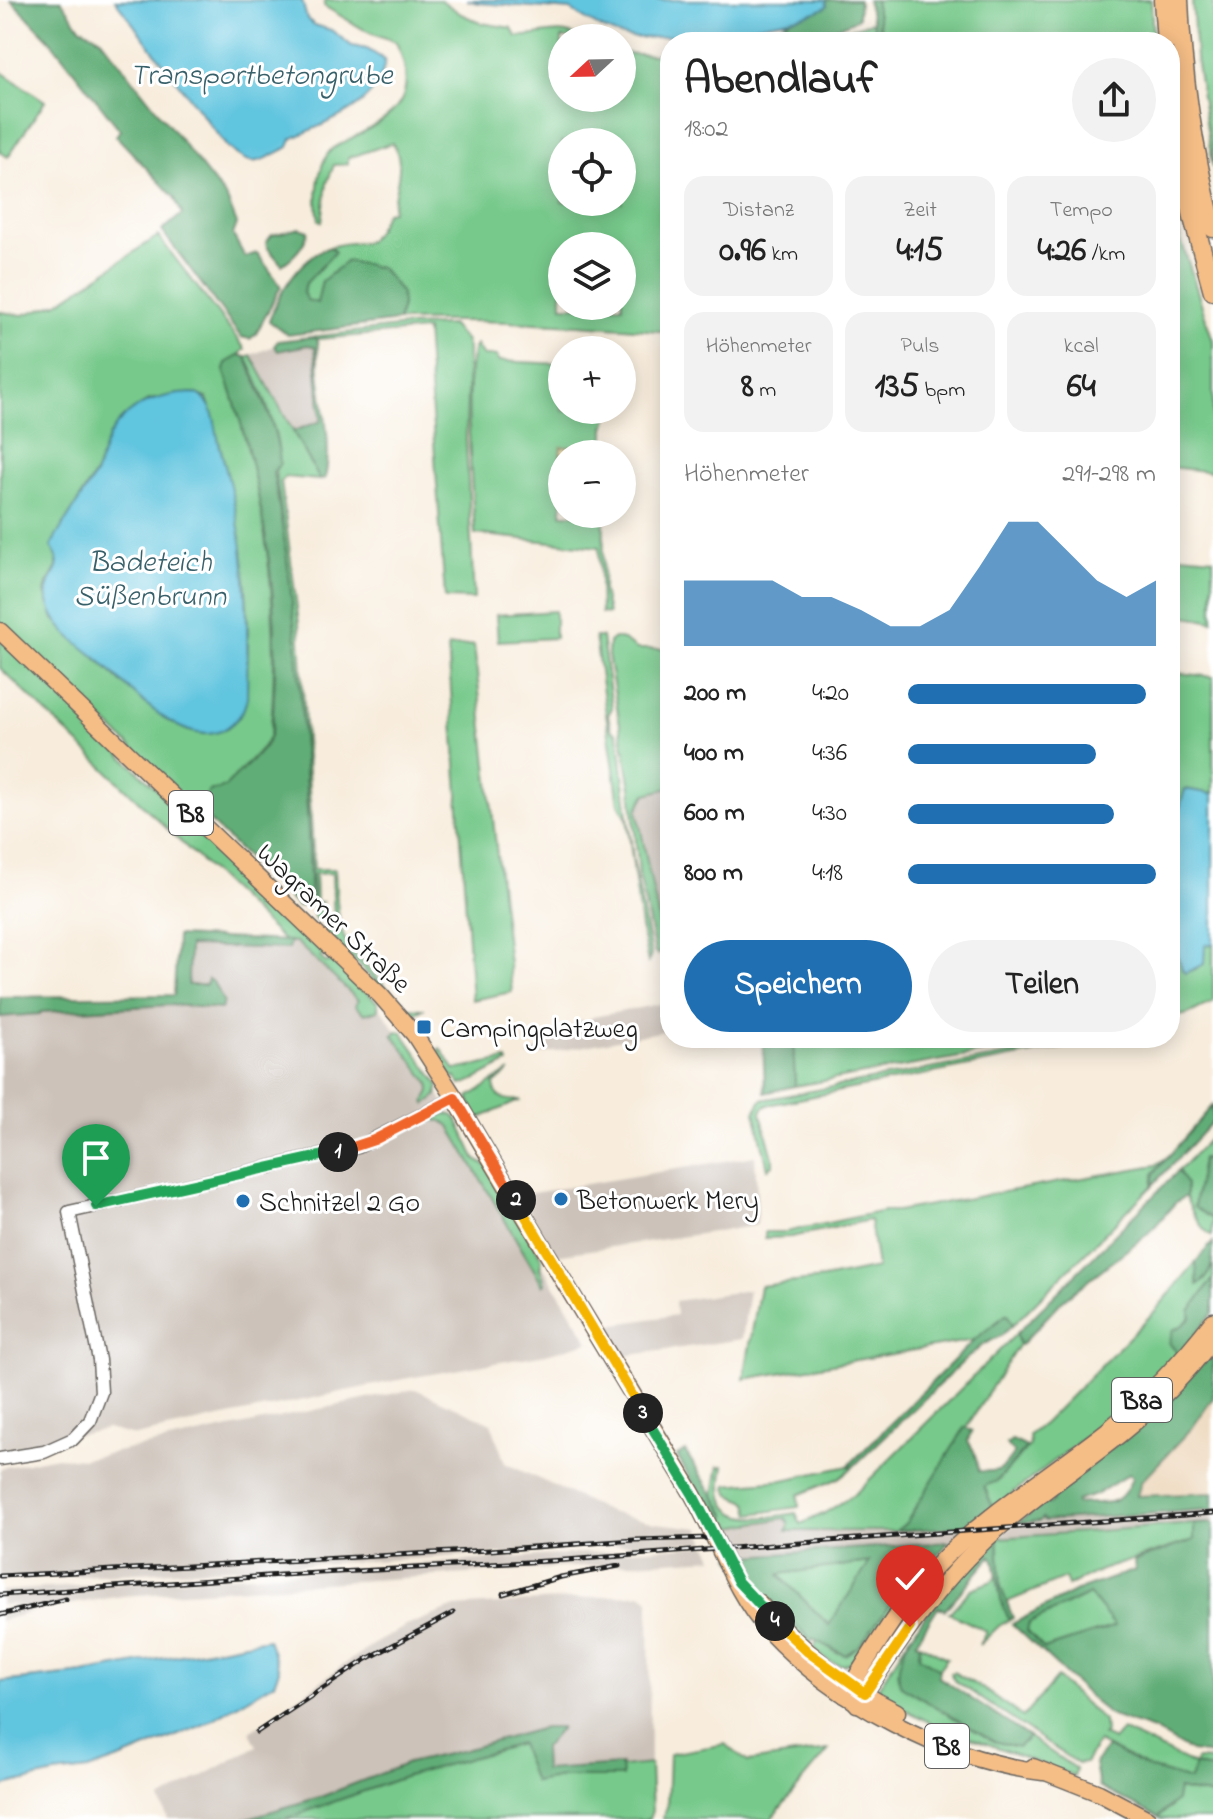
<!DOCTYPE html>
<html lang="de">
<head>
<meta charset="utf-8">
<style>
	body { margin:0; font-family:"Indie Flower",sans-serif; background:#f2f2f2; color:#222; height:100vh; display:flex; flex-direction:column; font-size:30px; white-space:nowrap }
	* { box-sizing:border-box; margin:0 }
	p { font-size:26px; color:#767676 }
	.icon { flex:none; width:44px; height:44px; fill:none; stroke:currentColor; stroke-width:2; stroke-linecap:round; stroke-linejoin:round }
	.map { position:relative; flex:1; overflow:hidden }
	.sheet { position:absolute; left:660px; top:32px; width:520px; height:1016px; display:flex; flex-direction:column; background:#fff; border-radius:32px; box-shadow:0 4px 20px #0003 }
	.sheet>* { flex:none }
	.needle { width:52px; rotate:248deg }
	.buttons { position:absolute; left:548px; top:24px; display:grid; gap:16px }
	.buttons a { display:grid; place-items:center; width:88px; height:88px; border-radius:50%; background:#fff; box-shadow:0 4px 20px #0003; font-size:40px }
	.pin { position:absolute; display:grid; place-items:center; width:68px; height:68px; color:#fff; margin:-82px -34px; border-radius:50% 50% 50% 0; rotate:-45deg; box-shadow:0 0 8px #0007 }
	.pin .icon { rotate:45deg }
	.km { position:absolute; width:40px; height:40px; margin:-20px; border-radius:50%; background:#222; color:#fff; font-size:22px; line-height:40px; text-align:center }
	.round { display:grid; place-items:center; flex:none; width:84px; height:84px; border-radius:42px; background:#f2f2f2 }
	.overview { display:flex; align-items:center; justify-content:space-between; height:136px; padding:0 24px }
	h1 { font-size:44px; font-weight:700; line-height:60px }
	.metrics { display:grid; grid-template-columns:repeat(3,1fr); gap:12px; height:136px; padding:8px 24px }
	.metrics div { display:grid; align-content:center; border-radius:20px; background:#f2f2f2; text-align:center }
	.metrics b { font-size:34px; font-weight:700 }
	.metrics small { font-size:22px; font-weight:400 }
	.metrics p { font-size:22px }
	.chart { height:224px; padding:16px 24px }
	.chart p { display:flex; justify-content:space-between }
	.chart svg { width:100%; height:144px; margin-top:8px; fill:#1f6fb2; opacity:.7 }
	.cta { display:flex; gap:16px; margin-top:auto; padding:16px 24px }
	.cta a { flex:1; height:92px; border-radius:48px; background:#1f6fb2; color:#fff; font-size:32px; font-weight:700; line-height:92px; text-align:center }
	.cta a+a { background:#f2f2f2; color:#222 }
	ul { padding:0 24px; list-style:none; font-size:26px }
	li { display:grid; grid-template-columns:128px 96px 1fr; align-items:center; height:60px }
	li i { height:20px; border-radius:10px; background:#1f6fb2 }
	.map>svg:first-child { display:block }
</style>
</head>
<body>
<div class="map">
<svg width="1213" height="1819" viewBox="0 0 1213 1819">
	<rect width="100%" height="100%" fill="#fff"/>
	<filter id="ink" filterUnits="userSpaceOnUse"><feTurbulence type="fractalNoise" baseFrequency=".0125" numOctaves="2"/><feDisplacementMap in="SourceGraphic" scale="16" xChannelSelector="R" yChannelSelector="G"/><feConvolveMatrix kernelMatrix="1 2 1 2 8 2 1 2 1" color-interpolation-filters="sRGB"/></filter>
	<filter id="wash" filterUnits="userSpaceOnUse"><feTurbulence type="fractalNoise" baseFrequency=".006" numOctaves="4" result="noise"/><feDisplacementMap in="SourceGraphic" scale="32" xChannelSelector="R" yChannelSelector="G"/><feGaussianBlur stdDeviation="1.8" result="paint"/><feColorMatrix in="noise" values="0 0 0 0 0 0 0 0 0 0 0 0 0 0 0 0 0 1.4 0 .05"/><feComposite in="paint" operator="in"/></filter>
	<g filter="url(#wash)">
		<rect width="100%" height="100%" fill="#f8eddd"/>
		<!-- built -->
		<polygon fill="#edd7bb" points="1213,1398 1213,1493 1137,1496 1140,1482 1192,1428"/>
		<!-- industrial -->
		<g fill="#ccc2b9">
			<polygon points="308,345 315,347 321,421 293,431 251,355 274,346 278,351"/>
			<polygon points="670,788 670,947 661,954 664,945 659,933 655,894 638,810 646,794"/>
			<polygon points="290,941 296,942 358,1000 365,1014 375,1011 379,1006 434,1084 452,1118 589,1342 546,1354 403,1379 135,1436 107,1429 0,1451 0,1017 40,1014 41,1012 172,1005 221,1009 224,1002 213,982 207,985 188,985 189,946 287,949"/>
			<polygon points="670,1002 670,1030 527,1057 581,1020 586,1022 593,1017"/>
			<polygon points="755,1156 758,1212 757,1225 754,1226 556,1255 520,1195"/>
			<polygon points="749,1290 742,1339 618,1357 600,1329 616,1324 676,1315 675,1301"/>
			<polygon points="415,1389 491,1423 505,1463 609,1512 655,1523 700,1528 706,1542 627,1544 505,1554 0,1580 0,1470 6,1467 57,1457 83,1459"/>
			<polygon points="1213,1509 1213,1523 998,1538 1017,1523"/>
			<polygon points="787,1518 787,1530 896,1531 973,1526 953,1542 733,1556 720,1528 747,1526"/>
			<polygon points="708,1545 713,1558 123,1596 41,1609 0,1621 0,1610 19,1604 0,1605 0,1591"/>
			<polygon points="643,1594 649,1600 650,1764 537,1777 269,1819 168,1819 160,1800 257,1746 250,1732 370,1646 406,1626 455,1607"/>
		</g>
		<!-- green -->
		<g fill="#77c98b" stroke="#4a7254" stroke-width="2" fill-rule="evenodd">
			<path d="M325,0H441L461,14L481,23L512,28L516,36C542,38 555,25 581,38H562V98H622V53L653,55L670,52V65L666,66L670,110V332C579,323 489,320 398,321L402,305L322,281L317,304L307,300L303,293L306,283L334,252L330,247C367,235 365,258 386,212L392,211C394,188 407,164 392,143L348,158V164L334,165L327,183L322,222L319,220C315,201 317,163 332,149C380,121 427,111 396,42L363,29L324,6ZM562,142H622V202H562ZM562,246H622V306H562Z"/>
			<polygon points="875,0 1151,0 1153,42 882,42"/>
			<polygon points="1192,0 1213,0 1213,168 1196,58"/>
			<path d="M873,21L876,35L868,31C830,48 783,42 742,42L845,31Z"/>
			<polygon points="0,71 45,101 8,157 0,152"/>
			<polygon points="1170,165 1179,233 1213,341 1213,472 1170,467"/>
			<path d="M158,236L245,349L224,370C265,486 282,613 270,735L266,743L226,786L218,790H211L207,794L204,816L0,622V312L23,315L58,303ZM193,393L207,398L210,407C233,493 253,578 247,668C246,684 242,700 240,716L224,730L205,734L189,731L168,721L120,681L54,619L45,593L47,584L57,567V559L52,547L53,542L96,472L106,443L122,419L149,400Z"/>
			<polygon points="451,325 465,340 468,349 466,440 474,599 445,598 426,330 318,339 310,337 407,326"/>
			<path d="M476,345L483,356H497L498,361L562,364V410H607L609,414L605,428V454H600V449L561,447L559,481L562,482V514H604L603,591L608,614L601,613L599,547L475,534C473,503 461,365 476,345Z"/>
			<path d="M251,355L320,480L285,477L281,482L299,624L314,869H335C337,898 336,925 350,950L407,1008L423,1009L413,1015L407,1013L327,934L326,926L334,921L332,873L315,874L316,902H322L319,905L320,920L317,922L314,917C306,768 298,619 275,471C289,452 257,378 246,357Z"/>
			<polygon points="1170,554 1213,558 1213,621 1170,613"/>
			<polygon points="555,611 555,638 498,641 496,615"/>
			<polygon points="595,637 602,637 612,708 608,715 611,729 617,733 619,740 633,859 651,955 648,962 641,927 627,818 619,804"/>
			<polygon points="0,638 331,957 322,955 320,957 325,962 337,963 378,1003 378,1010 365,1014 355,1006 358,1000 296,942 284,941 0,668"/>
			<polygon points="614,638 623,640 637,649 670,649 670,788 646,794 637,810 664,945 658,955 655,952 639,873 631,788 608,655 609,642"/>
			<polygon points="474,645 512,992 472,1000 448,647"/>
			<polygon points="1170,672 1213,677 1213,794 1185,789 1173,896 1174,942 1185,972 1196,969 1205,945 1213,944 1213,1002 1188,1014 1170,1018"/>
			<polygon points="397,1031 402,1032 439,1085 437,1096 426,1104 425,1101 430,1091 429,1083 393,1035"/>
			<polygon points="793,1038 1069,1038 795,1086"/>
			<polygon points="1098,1038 1113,1038 768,1105 762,1109 761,1114 773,1158 773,1165 768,1169 755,1112 762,1100"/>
			<path d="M440,1048L455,1070L507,1060L508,1063C491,1070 477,1081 461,1085L455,1077L453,1078L439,1057L438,1050Z"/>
			<path d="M510,1071L494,1084C495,1100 508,1101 521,1100L478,1119L470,1107L469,1097Z"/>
			<polygon points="445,1114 453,1115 457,1119 476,1160 487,1166 542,1258 540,1268 545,1283 543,1285 449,1125 442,1121 432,1120"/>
			<path d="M1213,1135V1160L1202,1159L1194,1207L1213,1219L1212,1236C1201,1229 1190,1210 1186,1197C1182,1185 1186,1184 1178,1171Z"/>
			<polygon points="1171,1154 1154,1173 1152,1186 1013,1325 1007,1314 974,1340 744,1379 760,1286 823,1279 877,1268 870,1220 791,1237 765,1238 765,1232 786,1232 884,1211 897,1211 1156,1165"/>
			<polygon points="1196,1262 1199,1268 1197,1281 1205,1280 1213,1265 1213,1279 1190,1311 1191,1317 1183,1325 1179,1355 1131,1402 993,1508 984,1486 998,1481 1030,1445 1029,1435 1044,1423 1156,1310"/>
			<path d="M1016,1334L1019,1344L906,1523L896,1531H787L789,1524L786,1518L731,1527V1523H726V1514L714,1494L719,1466H724C711,1527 754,1520 796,1513L801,1524L823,1514L855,1494Z"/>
			<path d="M848,1466L853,1467L837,1479L798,1495L799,1507L751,1514L748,1503C739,1496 727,1499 727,1485L783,1480Z"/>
			<polygon points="1194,1524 1194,1540 1101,1570 1068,1586 1065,1578 1005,1603 1001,1587 998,1538"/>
			<polygon points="871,1562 829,1626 778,1574"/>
			<polygon points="997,1576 1001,1600 1009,1620 999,1626 979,1645 986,1631 949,1613 971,1589 992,1581"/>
			<polygon points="755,1584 808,1637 814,1639 808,1646 751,1588"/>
			<polygon points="1089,1594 1116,1626 1044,1649 1027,1631 1029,1623"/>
			<path d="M901,1596C891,1611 862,1664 843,1665C832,1665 822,1656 814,1650L817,1640L837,1653L859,1646L895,1598Z"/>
			<polygon points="912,1633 902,1686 993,1741 1018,1747 1029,1737 1076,1769 1074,1776 929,1722 883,1698 878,1688"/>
			<polygon points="920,1644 947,1658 939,1669 919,1656"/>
			<polygon points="953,1672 982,1688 1023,1717 1057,1678 1104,1721 1105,1732 1102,1735 1113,1740 1122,1730 1194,1765 1196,1760 1213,1761 1213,1770 1195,1765 1190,1781 1149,1768 1098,1742 1085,1763 1078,1764 954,1680 950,1673"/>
			<polygon points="526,1739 537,1776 650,1764 652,1811 649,1819 269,1819 373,1782"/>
			<polygon points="725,1744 748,1762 829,1750 771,1819 662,1819 667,1807 669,1754"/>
			<polygon points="1178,1789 1213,1796 1213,1819 1161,1819 1158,1817 1170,1808"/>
		</g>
		<!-- forest -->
		<g fill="#61ad77" stroke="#3e644a" stroke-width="2" fill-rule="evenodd">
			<polygon points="11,0 61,0 80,27 100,38 227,199 237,224 233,235 245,257 257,253 281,286 256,334 250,339 241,337 162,231 182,214 174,197 116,136 120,130 48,38"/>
			<path d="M826,0H859L858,18C837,33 803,29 778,29C791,12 810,17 827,6Z"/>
			<polygon points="867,0 875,0 882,42 878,42"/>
			<path d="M299,228L308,231C305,246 295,256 282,265L267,247L266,242L272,235Z"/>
			<path d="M330,247L335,252L306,283L303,293L307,300L317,303L322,281L347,261L381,268L401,292L402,305L398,321L288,335L269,321C278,294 301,255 330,247Z"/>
			<path d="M310,337L318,339C315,385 335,432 325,479L320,480L293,431L321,421L315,347L308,345L278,351L274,346L278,341Z"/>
			<path d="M240,355L246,357L249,364C261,396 278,429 280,464L273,472C300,614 305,759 311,903L298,907L204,816L207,794L211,790H218L226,786C237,774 266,750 270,736C274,723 273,707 274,693C281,591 258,466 224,370L226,363Z"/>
			<polygon points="177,936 290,941 288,949 189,946 188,985 206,985 208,979 213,982 224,1002 221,1009 172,1005 41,1012 40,1014 0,1017 0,997 174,995"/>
			<polygon points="763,1038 793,1038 795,1086 765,1093"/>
			<polygon points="1213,1105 1213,1121 1152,1186 1154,1173"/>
			<polygon points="1202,1159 1213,1160 1213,1219 1194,1207"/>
			<polygon points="1178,1171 1186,1184 1186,1196 1175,1203 1151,1231 1063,1300 1021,1345 1019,1344 1016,1334"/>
			<path d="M1213,1242C1213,1259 1213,1274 1198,1285L1196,1262Z"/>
			<polygon points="1213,1279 1213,1313 1179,1355 1169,1343 1173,1330 1183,1325 1191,1318 1190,1311"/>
			<polygon points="1007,1314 1013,1325 1001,1336 984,1344 965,1360 853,1467 848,1466 974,1340"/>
			<path d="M1213,1346V1398L1192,1428L1141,1482L1137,1496L1213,1493V1509L1044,1521L1043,1518L1040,1521L1017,1523L1046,1502L1048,1504L1053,1501L1051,1498L1067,1482ZM1129,1474L1132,1478C1119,1512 1104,1500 1076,1504V1501L1095,1495Z"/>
			<path d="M965,1427L972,1431L968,1441L974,1451L979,1471C1000,1472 1002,1471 1014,1453L1006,1444L1012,1440L1027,1447L997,1481L984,1486L993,1508L973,1526L896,1531L906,1523Z"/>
			<polygon points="685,1451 726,1514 726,1523 716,1523 677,1456"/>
			<path d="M1213,1523V1755L1191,1752L1153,1730L1109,1715L1012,1624L1076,1591L1135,1570L1134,1561L1194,1540V1524ZM1089,1594L1115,1626L1044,1649L1027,1631L1029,1623Z"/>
			<path d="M998,1538L1001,1587L1013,1618L1009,1620L1001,1600L994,1560L991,1556L945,1610L938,1607L916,1642L920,1644L919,1656L939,1669V1677L1029,1737L1018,1747L993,1741L901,1686C882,1645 970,1566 998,1538Z"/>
			<path d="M949,1542L901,1596L895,1598L859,1646L845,1655L808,1637L755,1585L753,1586L731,1557ZM870,1562L829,1625L779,1575L780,1574Z"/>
			<polygon points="543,1728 561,1728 543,1749 544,1770 621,1765 622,1777 563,1777 534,1782 520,1744 407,1776 285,1819 245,1819 323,1796 408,1763 464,1750"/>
			<polygon points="1107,1747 1149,1768 1190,1780 1195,1765 1213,1770 1213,1796 1178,1789 1176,1801 1158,1817 1099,1787 1095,1763"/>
		</g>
		<!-- sand -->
		<polygon fill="#eeda9e" stroke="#857b5d" stroke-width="2" points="561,447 600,448 600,454 562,454 562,482 559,482"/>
		<!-- water -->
		<g fill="#61c5df" stroke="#3e707e" stroke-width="2">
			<path d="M115,0H302L307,19L315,25L331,30L352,46L367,49L385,60C380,107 330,120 292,139L289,147C259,161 255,171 227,147Z"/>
			<path d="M467,0H826L827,6C810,22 654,42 626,37C607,33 587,21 571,10L479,3Z"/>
			<path d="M193,393C214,396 215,425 219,443C229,480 239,518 243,557C248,603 248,651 247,698C244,712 239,718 228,727C188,756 128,687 101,662C85,648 62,634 53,615C36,579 62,578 57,558C56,554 53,550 51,547L53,542C66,519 83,496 96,473C100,463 102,452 106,443C121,407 157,394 193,393Z"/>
			<polygon points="1185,789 1213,794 1213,944 1205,945 1204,964 1185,973 1182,970 1174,942 1173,896 1175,824"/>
			<polygon points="268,1639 279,1670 274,1683 205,1724 125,1757 88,1770 54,1774 0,1787 0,1682 83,1673"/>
		</g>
	</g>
	<g filter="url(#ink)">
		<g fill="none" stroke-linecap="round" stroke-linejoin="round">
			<defs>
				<polyline id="minor" points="0,1459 44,1452 73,1439 90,1421 101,1392 99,1360 69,1212 358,1147 455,1098"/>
				<g id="major">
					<path d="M0,631L381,996L414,1034L455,1098C531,1229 611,1358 689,1488C716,1533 733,1592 768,1630C834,1701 945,1761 1043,1772"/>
					<path d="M759,1603C798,1647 845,1686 897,1712"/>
					<path d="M845,1695C873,1651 900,1604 936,1566C987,1513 1051,1475 1108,1430C1147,1398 1182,1361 1213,1321"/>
					<path d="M857,1704C898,1643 939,1581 994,1532C1033,1497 1078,1468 1119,1435C1154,1407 1186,1375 1213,1339"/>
					<polyline points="1033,1767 1099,1793 1148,1819"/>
				</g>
				<g id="highway">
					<polyline points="1163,0 1166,42"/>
					<path d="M1179,0C1182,77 1194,154 1213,228"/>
					<polyline points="1170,86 1193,218 1213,291"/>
				</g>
			</defs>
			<!-- minor casing -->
			<use href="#minor" stroke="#696560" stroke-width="15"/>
			<!-- major casing -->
			<use href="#major" stroke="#696560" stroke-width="19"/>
			<!-- highway casing -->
			<use href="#highway" stroke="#696560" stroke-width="21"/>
			<!-- minor -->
			<use href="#minor" stroke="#fff" stroke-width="12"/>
			<!-- major -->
			<use href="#major" stroke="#f6be87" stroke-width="16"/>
			<!-- highway -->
			<use href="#highway" stroke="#f6be87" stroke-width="18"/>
			<defs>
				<g id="rail">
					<polyline points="0,1576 490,1550 635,1540 712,1538"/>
					<polyline points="503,1594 561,1577 619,1566"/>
					<polyline points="0,1595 281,1575 566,1560 1213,1513"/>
					<polyline points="0,1615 66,1599"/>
					<polyline points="257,1732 367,1659 453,1613"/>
				</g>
			</defs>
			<!-- rail casing -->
			<use href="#rail" stroke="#1c1c1c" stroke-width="5"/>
			<!-- rail -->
			<use href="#rail" stroke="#fff" stroke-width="2" stroke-dasharray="6" stroke-linecap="butt"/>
		</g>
	</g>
	<g fill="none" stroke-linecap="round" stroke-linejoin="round" filter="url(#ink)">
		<defs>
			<polyline id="split-1" points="96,1206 338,1152"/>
			<polyline id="split-2" points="338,1152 374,1140 455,1098 516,1200"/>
			<polyline id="split-3" points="516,1200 643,1413"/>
			<polyline id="split-4" points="643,1413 693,1495 738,1582 775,1621"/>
			<polyline id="split-5" points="775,1621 808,1652 865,1693 910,1627"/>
		</defs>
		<!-- split-1 casing -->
		<use href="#split-1" stroke="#fff" stroke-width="16"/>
		<!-- split-2 casing -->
		<use href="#split-2" stroke="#fff" stroke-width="16"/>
		<!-- split-3 casing -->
		<use href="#split-3" stroke="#fff" stroke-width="16"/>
		<!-- split-4 casing -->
		<use href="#split-4" stroke="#fff" stroke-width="16"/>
		<!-- split-5 casing -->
		<use href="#split-5" stroke="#fff" stroke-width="16"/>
		<!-- split-1 -->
		<use href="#split-1" stroke="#22a559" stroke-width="10"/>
		<!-- split-2 -->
		<use href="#split-2" stroke="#f0652b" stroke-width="10"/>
		<!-- split-3 -->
		<use href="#split-3" stroke="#f5b400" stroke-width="10"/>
		<!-- split-4 -->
		<use href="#split-4" stroke="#22a559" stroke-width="10"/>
		<!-- split-5 -->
		<use href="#split-5" stroke="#f5b400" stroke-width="10"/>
	</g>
	<!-- markers -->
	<g fill="#1f6fb2" stroke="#fff" stroke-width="3">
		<rect x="416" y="1019" width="16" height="16" rx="4"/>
		<circle cx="561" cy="1199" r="8"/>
		<circle cx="243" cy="1201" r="8"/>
	</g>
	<g text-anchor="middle" stroke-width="6" stroke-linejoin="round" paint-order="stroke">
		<!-- shield labels -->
		<g fill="#fff" stroke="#606060" stroke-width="2">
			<rect x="169" y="791" width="44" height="44" rx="6"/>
			<rect x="1112" y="1378" width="60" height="44" rx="6"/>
			<rect x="925" y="1724" width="44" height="44" rx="6"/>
		</g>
		<g font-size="26" font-weight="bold" fill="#1c1c1c">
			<text x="191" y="822">B8</text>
			<text x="1142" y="1409">B8a</text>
			<text x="947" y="1755">B8</text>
		</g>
		<!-- street labels -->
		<g font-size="28" fill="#1c1c1c" stroke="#fff">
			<text transform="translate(335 917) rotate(44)" y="10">Wagramer Straße</text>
		</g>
		<!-- poi labels -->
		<g font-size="28" fill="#1c1c1c" stroke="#fff" text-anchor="start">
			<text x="440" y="1037">Campingplatzweg</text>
			<text x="577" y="1209">Betonwerk Mery</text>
			<text x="259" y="1211">Schnitzel 2 Go</text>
		</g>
		<!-- water labels -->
		<g font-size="30" font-style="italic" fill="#38606a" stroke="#fff">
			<text x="261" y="84">Transportbetongrube</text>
			<text x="150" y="571">Badeteich<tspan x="150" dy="34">Süßenbrunn</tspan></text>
		</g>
	</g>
</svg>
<div class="buttons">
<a><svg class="needle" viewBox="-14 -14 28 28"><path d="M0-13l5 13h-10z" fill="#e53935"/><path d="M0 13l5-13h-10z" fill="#767676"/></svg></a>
<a><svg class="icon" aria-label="locate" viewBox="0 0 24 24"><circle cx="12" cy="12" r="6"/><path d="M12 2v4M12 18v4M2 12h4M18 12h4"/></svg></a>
<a><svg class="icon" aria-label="layers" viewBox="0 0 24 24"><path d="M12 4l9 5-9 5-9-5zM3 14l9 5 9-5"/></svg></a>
<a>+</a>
<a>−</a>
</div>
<div class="pin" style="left:96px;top:1206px;background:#1e9e55"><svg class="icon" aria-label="arrive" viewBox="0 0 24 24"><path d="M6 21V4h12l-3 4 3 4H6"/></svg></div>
<div class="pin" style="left:910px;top:1627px;background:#d93025"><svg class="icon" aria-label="check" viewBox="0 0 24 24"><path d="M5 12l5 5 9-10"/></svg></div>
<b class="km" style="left:338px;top:1152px">1</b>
<b class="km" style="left:516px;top:1200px">2</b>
<b class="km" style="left:643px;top:1413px">3</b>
<b class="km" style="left:775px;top:1621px">4</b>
<section class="sheet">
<div class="overview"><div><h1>Abendlauf</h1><p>18:02</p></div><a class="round"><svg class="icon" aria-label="share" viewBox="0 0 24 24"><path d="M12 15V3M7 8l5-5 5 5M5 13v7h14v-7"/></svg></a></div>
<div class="metrics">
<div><p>Distanz</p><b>0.96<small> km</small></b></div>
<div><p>Zeit</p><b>4:15</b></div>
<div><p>Tempo</p><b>4:26<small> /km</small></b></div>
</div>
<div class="metrics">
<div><p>Höhenmeter</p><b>8<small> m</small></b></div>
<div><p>Puls</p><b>135<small> bpm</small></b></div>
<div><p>kcal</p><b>64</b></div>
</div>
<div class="chart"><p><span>Höhenmeter</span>291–298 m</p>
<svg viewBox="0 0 160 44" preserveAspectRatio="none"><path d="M0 44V24L10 24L20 24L30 24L40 29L50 29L60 33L70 38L80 38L90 33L100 20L110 6L120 6L130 15L140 24L150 29L160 24V44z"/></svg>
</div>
<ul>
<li><b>200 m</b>4:20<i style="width:96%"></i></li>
<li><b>400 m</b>4:36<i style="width:76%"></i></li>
<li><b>600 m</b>4:30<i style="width:83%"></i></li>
<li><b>800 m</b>4:18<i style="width:100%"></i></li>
</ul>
<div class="cta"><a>Speichern</a><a>Teilen</a></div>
</section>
</div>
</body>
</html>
